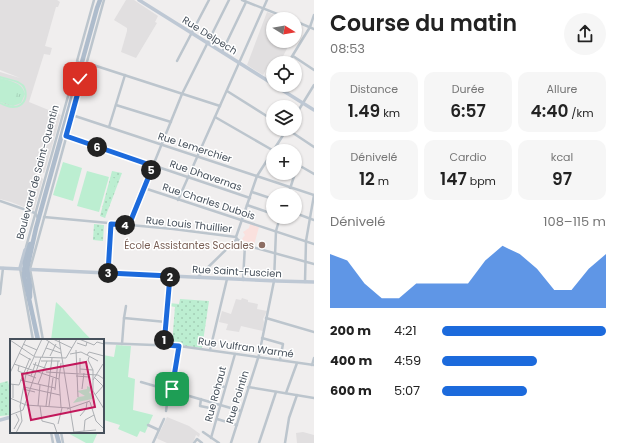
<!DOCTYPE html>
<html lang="fr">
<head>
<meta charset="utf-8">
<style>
	body { margin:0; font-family:Poppins,sans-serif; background:#f6f6f6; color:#222; height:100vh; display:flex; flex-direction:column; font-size:15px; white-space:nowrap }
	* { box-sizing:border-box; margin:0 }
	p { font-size:13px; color:#767676 }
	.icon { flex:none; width:22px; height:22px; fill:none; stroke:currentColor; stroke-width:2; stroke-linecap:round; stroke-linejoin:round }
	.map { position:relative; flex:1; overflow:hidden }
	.side { display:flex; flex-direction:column; background:#fff; width:308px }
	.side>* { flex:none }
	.needle { width:26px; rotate:101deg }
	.tools { position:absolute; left:266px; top:12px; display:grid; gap:8px }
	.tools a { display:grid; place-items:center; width:36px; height:36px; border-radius:50%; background:#fff; box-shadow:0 1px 3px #0004; font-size:20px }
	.pin { position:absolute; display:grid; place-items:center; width:34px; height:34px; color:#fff; margin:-17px; border-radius:8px; box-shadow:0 2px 6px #0006 }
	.km { position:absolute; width:20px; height:20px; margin:-10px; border-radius:50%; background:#222; color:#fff; font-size:11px; line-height:20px; text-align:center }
	.round { display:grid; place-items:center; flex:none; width:42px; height:42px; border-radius:21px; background:#f6f6f6 }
	.summary { display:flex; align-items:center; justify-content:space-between; height:68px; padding:0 16px }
	h1 { font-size:22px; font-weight:600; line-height:30px }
	.figures { display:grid; grid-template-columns:repeat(3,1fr); gap:6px; height:68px; padding:4px 16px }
	.figures div { display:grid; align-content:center; border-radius:10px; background:#f6f6f6; text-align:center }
	.figures b { font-size:17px; font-weight:600 }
	.figures small { font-size:11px; font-weight:400 }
	.figures p { font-size:11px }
	.chart { height:112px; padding:8px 16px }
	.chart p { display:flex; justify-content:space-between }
	.chart svg { width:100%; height:72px; margin-top:4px; fill:#1c6adc; opacity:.7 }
	ul { padding:0 16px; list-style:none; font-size:13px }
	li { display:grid; grid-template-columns:64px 48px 1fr; align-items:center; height:30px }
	li i { height:10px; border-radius:5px; background:#1c6adc }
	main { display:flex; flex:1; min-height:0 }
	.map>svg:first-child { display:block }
</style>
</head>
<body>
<main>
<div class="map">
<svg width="314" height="443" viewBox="0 0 314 443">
	<defs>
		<pattern id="grass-tufts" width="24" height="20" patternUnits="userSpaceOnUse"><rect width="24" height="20" fill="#bceed1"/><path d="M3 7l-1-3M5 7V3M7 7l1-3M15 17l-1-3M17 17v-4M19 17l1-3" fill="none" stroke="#a3ceb6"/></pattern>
		<pattern id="park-dots" width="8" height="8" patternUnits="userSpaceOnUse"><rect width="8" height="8" fill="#bceed1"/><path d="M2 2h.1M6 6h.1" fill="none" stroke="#a3ceb6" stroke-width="1.8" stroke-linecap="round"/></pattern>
	</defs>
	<rect width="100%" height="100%" fill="#f0eeee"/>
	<!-- education -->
	<g fill="#e1dfe0">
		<polygon points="0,0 57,0 60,2 58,7 56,7 45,46 52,48 50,55 44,54 29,102 61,115 45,171 44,173 41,172 40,177 42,178 43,179 34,211 11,202 0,199 0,72 20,78 0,70"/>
		<polygon points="126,0 134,0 158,16 155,22 157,23 136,58 121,52 127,31 127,28 114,20"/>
		<polygon points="267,12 286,19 273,19 273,41 291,41 280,62 278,60 276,63 273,63 273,69 268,66 263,75 247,65"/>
		<polygon points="242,298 248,300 248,302 258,304 257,309 267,311 263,319 264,322 263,331 241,326 239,332 226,330 228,324 219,322 222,311 231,314 236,299 241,300"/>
		<polygon points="167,417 189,426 200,434 199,437 196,435 193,443 167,443 158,439 157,438"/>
		<polygon points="303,432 314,435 314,443 297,443 296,433"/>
	</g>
	<!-- medical -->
	<polygon fill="#fae1de" points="250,224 259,227 254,245 246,243 242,239 245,235 243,232 249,228"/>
	<!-- grass -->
	<path fill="url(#grass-tufts)" d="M0,78C10,81 22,82 25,94L21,103L13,106L0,102Z"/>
	<!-- park -->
	<g fill="url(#park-dots)">
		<polygon points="112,171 122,173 105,218 100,216"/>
		<polygon points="94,224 104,225 103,241 93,240"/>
		<polygon points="180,299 209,301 202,348 172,344 175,307 169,306 169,303 179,304"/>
		<polygon points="8,381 11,394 11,415 0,416 0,383"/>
	</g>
	<!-- garden -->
	<g fill="#bceed1">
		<path d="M0,76L18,81L24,85C30,95 26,108 13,108C9,108 4,106 0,104V102C5,104 11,106 16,106C25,104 28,92 21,85C16,81 7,80 0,78Z"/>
		<polygon points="0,80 19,85 14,104 0,100"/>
		<polygon points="63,162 82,168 73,201 53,195"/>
		<polygon points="87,171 109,177 99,212 77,206"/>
		<polygon points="111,177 117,179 112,194 110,193 109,198 106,197"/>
		<path d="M56,302C69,314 79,328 92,340H51Z"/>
		<polygon points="116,345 131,346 128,377 135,379 133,410 153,415 145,433 140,431 137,437 118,429 120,425 104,420 103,421 103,355 114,357"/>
		<polygon points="66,432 98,432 93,443 86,443"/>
	</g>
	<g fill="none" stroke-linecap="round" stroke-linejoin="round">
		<!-- street -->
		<g stroke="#bcc5cd" stroke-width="2.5">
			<polyline points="242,0 290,19"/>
			<polyline points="295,21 314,29"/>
			<polyline points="222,52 246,2"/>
			<polyline points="293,56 314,70"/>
			<polyline points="177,61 209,0"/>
			<polyline points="87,63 220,106"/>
			<polyline points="288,63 310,27 314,15"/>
			<polyline points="81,64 77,61 94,0"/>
			<polyline points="227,91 273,120"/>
			<polyline points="116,105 171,122"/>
			<polyline points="72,115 314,195"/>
			<polyline points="295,116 314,85"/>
			<polyline points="215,117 274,151"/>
			<polyline points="109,127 125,75"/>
			<polyline points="287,129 314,147"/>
			<polyline points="66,136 250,198"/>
			<polyline points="273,151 257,176 236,237 237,239 245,245 314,264"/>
			<polyline points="273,151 287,129"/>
			<polyline points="295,163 314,174"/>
			<polyline points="144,188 314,244"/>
			<polyline points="252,192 273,199"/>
			<polyline points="288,195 298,164"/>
			<polyline points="178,200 267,0"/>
			<polyline points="0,201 35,213 38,218"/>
			<polyline points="247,205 273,214"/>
			<polyline points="295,213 314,220"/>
			<polyline points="44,217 173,229 236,237"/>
			<polyline points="129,225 182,94 229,0"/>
			<polyline points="26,247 70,89 75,82"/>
			<polyline points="20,268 33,340"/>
			<polyline points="108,273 111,224"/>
			<polyline points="198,277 237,239"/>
			<polyline points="243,280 245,245"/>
			<polyline points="305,282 306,241 314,195"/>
			<polyline points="0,294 3,268"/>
			<polyline points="124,318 126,306"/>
			<polyline points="266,318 314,332"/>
			<polyline points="262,338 283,344 280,360"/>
			<polyline points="43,340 30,269 104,0"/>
			<polyline points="103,343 179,346 314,365"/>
			<polyline points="122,344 124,318 166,322"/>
			<polyline points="164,345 170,276"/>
			<polyline points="210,350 227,279"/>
			<polyline points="312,365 314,358"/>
			<polyline points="141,382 241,411"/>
			<polyline points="248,387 314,398"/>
			<polyline points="172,391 179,346"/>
			<polyline points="286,393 297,363"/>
			<polyline points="201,399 200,406 210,408 216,385 225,387"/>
			<polyline points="166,411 169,390"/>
			<polyline points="217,419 237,425"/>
			<polyline points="148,425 159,430"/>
			<polyline points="51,432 53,443"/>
			<polyline points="61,432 63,443"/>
			<polyline points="203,432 219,443"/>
			<polyline points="211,438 235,354"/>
			<polyline points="153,443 164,419"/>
			<polyline points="194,443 197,439 202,443"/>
			<polyline points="231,443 259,355 274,281 276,231 280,217"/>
			<polyline points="259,443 276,392"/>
			<polyline points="285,443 289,418 297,395"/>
		</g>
		<!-- secondary -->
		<g stroke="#bec8d4" stroke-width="3.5">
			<polyline points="139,0 273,84"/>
			<polyline points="274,85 314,110"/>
			<polyline points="0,268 277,281 314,282"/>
			<polyline points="20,268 25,250 29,245"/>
			<polyline points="0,420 11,417"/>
		</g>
		<!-- primary -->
		<g stroke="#aebccc" stroke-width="4.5">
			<polyline points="30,244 25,262 24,276 38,340"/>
			<polyline points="30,297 30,286 27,269 36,228 97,8 100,0"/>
			<polyline points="56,432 59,443"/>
		</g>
	</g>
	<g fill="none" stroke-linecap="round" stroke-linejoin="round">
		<defs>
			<polyline id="route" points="80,79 80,85 66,136 153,166 129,225 111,224 108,273 170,276 164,345 179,346 172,389"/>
		</defs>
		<!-- route casing -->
		<use href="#route" stroke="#fff" stroke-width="8"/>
		<!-- route -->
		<use href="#route" stroke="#1c6adc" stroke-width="5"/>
	</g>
	<!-- markers -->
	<circle fill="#8d6e63" stroke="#fff" stroke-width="1.5" cx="262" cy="245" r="4"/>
	<g text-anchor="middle" stroke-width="3" stroke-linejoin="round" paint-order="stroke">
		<!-- street labels -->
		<g font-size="10" fill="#46505b" stroke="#fff">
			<text transform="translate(210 35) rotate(32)" y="4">Rue Delpech</text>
			<text transform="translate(195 147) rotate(18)" y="4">Rue Lemerchier</text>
			<text transform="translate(37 172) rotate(-75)" y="4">Boulevard de Saint-Quentin</text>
			<text transform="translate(206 175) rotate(19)" y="4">Rue Dhavernas</text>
			<text transform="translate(209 201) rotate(18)" y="4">Rue Charles Dubois</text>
			<text transform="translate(189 224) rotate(6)" y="4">Rue Louis Thuillier</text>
			<text transform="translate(237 271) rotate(3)" y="4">Rue Saint-Fuscien</text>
			<text transform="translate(246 347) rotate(8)" y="4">Rue Vulfran Warmé</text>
			<text transform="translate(215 394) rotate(-75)" y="4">Rue Rohaut</text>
			<text transform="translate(237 397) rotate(-73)" y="4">Rue Pointin</text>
		</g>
		<!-- education labels -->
		<g font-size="10" fill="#785e54" stroke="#fff" text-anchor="end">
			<text x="254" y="249">École Assistantes Sociales</text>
		</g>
	</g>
	<!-- overview -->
	<g transform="translate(10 339)">
		<rect width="94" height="94" fill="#f0eeee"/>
		<path d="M77,47L81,49L79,54L83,55L82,60L63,64L68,58L75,57L67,52L77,50Z" fill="#bceed1"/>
		<path fill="none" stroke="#acafb3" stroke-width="1" d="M35,0L50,10M43,0L62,9M49,0L52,19M69,0L84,6L87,3L94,5M0,1L25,18L56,19L67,0M67,4L76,7L77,3M13,5L27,11M36,9L51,14M66,11L68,58M9,14L21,21M60,15L71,13L77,16M77,16L79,13L94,17M77,16L88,22M24,17L32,0M40,17L46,5M32,18L39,2M79,18L78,21L83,31V52L94,70M52,19L64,94M70,19V34M31,22H50M4,25L49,40L51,24M23,25L38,30L48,29M9,27L8,32L26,39M70,30L83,31M36,33L88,36L94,40M0,34L16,0M21,37L26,23M66,37L79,38M85,39L94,48M49,40L51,68M10,41L45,49M83,41L93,25M0,45L9,46L20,19M3,45V59M28,45L37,22M14,48L50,56M13,50L25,53M72,50L74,34M45,51L48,22M85,56L94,46M0,59L16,66L59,69M80,63L86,82L94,90M28,67L30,46M30,67L32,82L44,85L47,94M36,67L42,19M39,67L43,39M57,70L80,62M0,76L13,71L31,18M70,77L76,70L77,63M48,85L52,69M4,90L9,81L6,75M74,92L75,81L84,76M64,93L86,91M6,94L12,82L10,67L16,35L24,18"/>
		<path fill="#c2185b" fill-opacity="0.15" stroke="#c2185b" stroke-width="2" d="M76,23L85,68L21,81L12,35Z"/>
		<rect width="94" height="94" fill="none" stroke="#46505b" stroke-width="2"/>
	</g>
</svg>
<div class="tools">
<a><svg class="needle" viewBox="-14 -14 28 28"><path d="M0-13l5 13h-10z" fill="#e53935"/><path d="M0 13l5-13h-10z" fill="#767676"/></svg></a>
<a><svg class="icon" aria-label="locate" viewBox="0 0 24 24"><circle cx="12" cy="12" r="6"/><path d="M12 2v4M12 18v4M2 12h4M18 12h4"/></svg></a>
<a><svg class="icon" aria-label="layers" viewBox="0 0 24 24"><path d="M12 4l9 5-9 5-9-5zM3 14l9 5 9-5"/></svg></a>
<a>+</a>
<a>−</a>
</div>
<div class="pin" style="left:172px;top:389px;background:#1e9e55"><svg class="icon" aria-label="arrive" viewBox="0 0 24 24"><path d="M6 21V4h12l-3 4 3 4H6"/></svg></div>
<div class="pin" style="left:80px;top:79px;background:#d93025"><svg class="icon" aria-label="check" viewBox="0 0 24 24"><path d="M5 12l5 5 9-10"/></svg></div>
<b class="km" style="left:164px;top:340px">1</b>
<b class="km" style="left:170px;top:277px">2</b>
<b class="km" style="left:108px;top:273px">3</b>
<b class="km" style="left:125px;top:225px">4</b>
<b class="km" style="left:151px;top:170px">5</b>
<b class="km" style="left:97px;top:147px">6</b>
</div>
<section class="side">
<div class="summary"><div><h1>Course du matin</h1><p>08:53</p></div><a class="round"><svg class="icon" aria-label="share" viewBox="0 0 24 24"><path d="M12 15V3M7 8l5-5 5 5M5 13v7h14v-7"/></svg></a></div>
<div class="figures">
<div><p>Distance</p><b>1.49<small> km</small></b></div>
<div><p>Durée</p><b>6:57</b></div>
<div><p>Allure</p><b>4:40<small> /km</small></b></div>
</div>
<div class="figures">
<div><p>Dénivelé</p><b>12<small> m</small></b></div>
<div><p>Cardio</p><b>147<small> bpm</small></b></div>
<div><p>kcal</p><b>97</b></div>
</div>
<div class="chart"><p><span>Dénivelé</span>108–115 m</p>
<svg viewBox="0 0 160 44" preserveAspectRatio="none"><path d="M0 44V11L10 15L20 29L30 38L40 38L50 29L60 29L70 29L80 29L90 15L100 6L110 11L120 20L130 33L140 33L150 20L160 11V44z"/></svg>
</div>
<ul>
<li><b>200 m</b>4:21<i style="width:100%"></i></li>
<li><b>400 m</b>4:59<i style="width:58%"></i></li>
<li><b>600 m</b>5:07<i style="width:52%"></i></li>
</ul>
</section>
</main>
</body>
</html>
